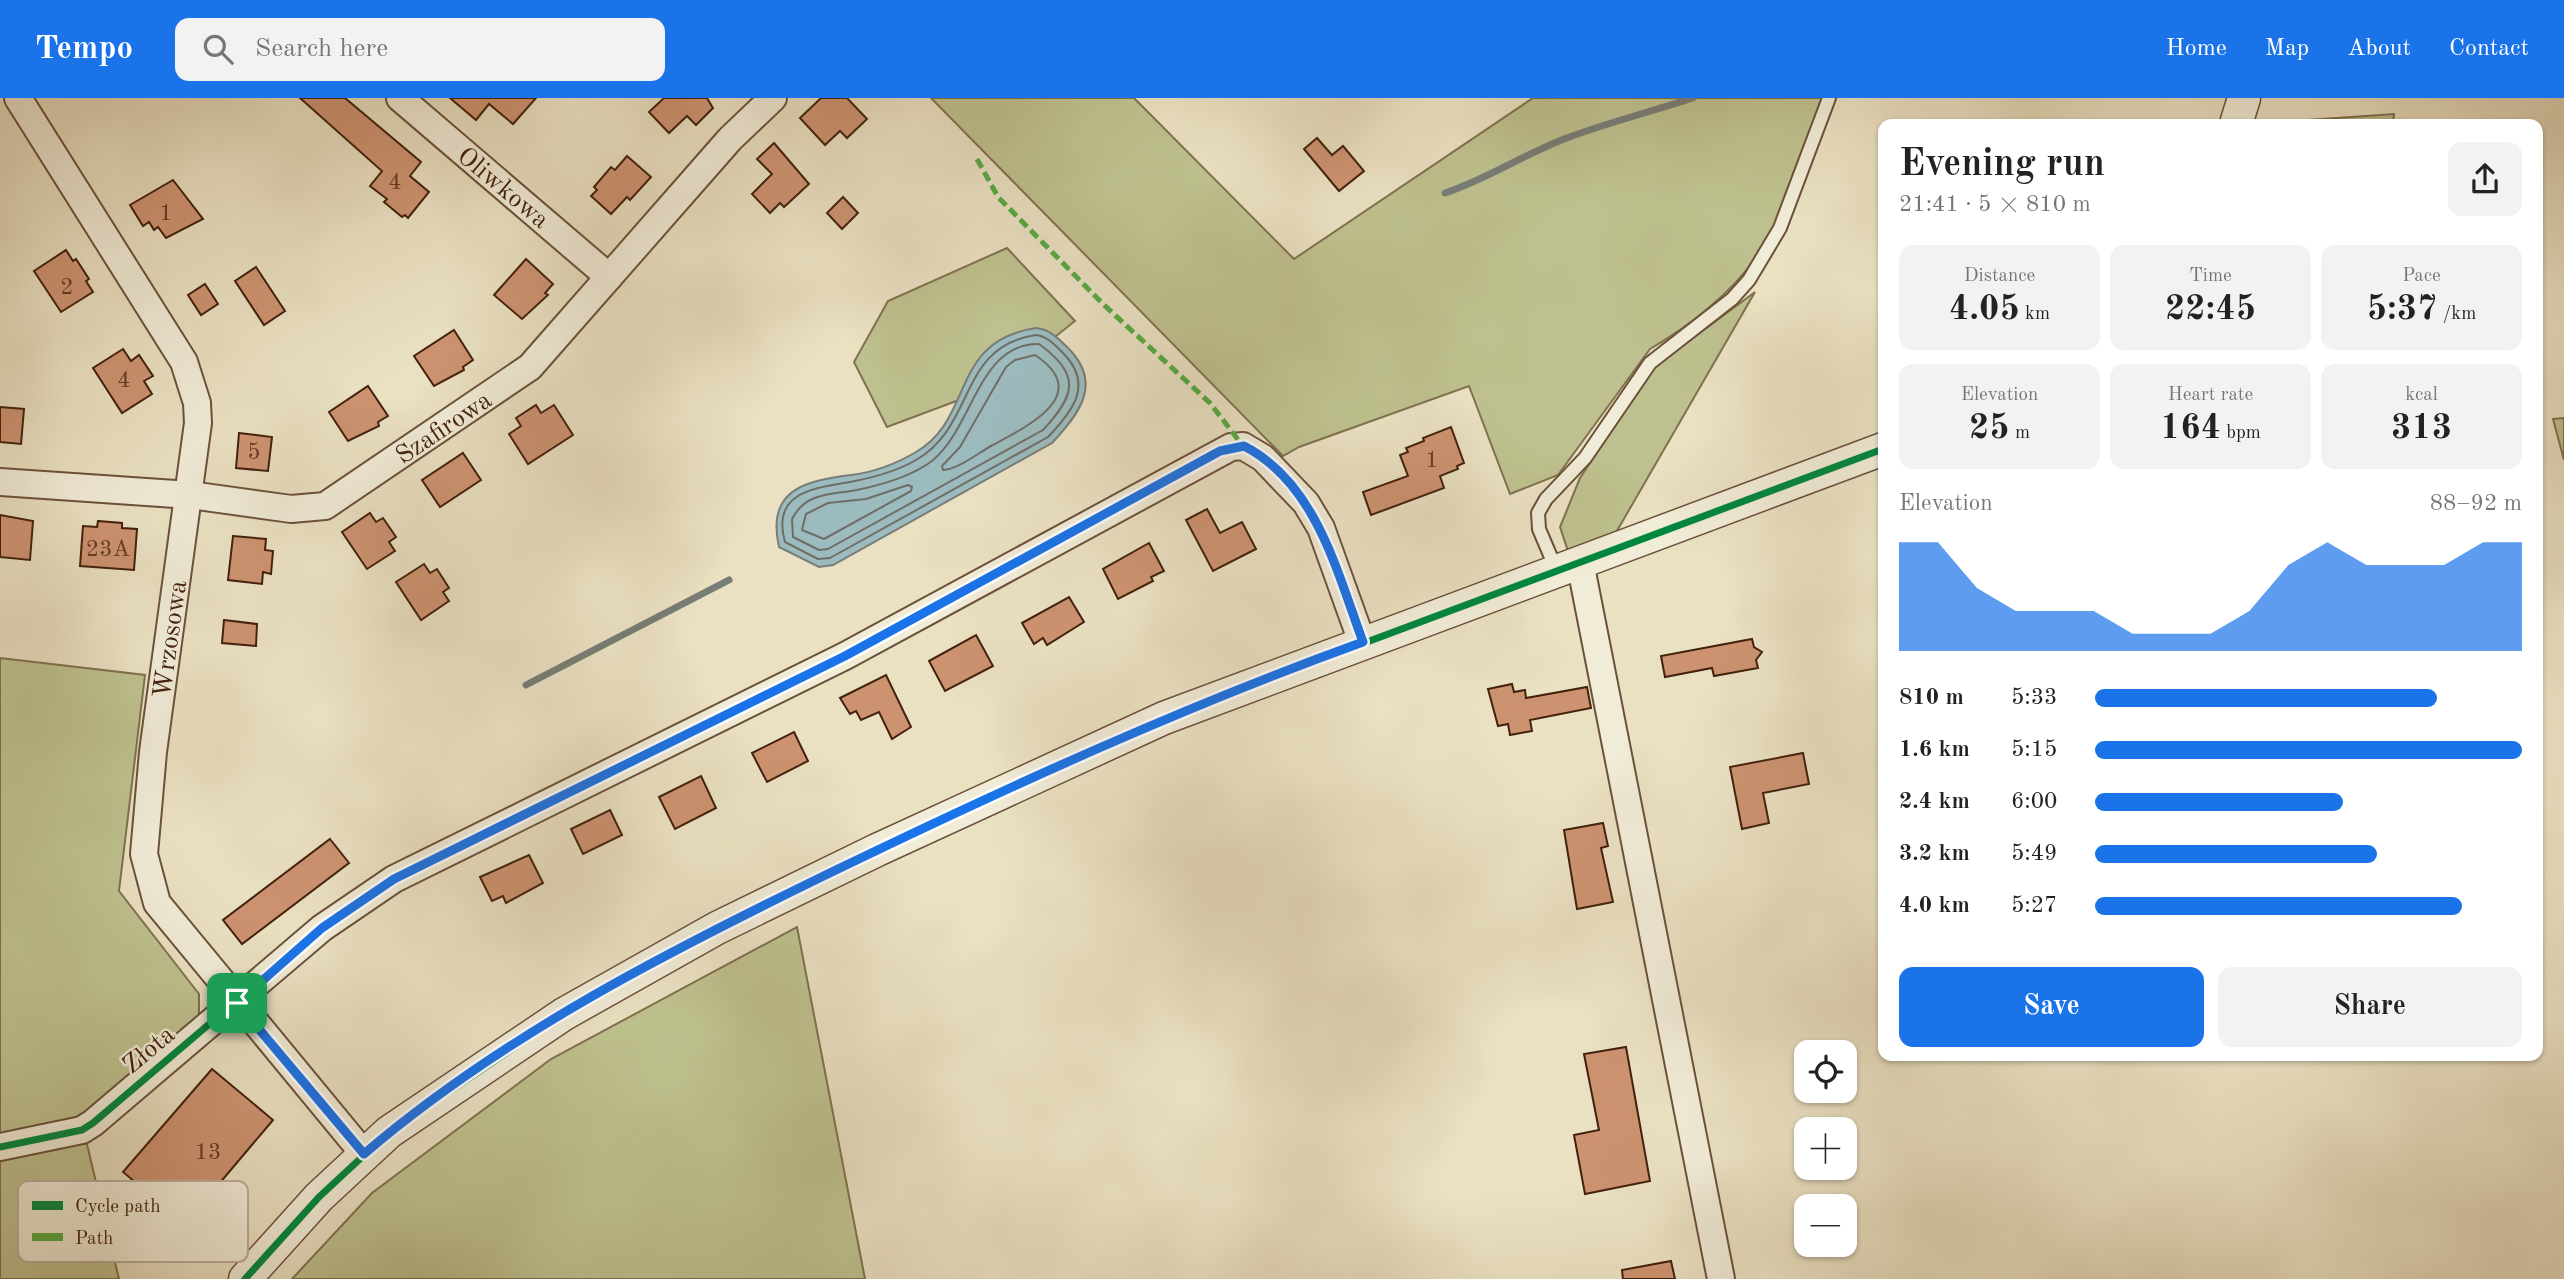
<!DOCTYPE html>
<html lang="en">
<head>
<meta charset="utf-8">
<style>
	body { margin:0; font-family:"Old Standard TT",serif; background:#f2f2f2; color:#222; height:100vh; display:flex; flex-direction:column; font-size:26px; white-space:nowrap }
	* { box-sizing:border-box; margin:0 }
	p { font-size:23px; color:#767676 }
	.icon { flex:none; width:38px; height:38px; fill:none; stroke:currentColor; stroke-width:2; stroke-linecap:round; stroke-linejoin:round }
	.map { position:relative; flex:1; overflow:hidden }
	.panel { position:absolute; left:1878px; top:21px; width:665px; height:942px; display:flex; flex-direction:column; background:#fff; border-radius:14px; box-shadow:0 2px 5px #0004 }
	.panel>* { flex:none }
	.controls { position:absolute; left:1794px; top:942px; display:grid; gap:14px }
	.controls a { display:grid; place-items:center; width:63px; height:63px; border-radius:14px; background:#fff; box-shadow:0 2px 5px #0004; font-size:35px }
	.pin { position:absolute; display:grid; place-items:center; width:60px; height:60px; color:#fff; margin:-30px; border-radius:14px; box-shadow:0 4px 10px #0006 }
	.round { display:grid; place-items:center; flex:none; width:74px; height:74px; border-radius:14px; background:#f2f2f2 }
	.head { display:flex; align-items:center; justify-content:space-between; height:119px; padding:0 21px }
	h1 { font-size:38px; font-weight:600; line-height:52px }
	.figures { display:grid; grid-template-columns:repeat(3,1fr); gap:10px; height:119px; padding:7px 21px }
	.figures div { display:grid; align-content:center; border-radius:14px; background:#f2f2f2; text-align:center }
	.figures b { font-size:35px; font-weight:600 }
	.figures small { font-size:19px; font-weight:400 }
	.figures p { font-size:19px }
	.chart { height:196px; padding:14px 21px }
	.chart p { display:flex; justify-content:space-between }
	.chart svg { width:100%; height:126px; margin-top:7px; fill:#1a73e8; opacity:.7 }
	.action { display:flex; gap:14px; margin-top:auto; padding:14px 21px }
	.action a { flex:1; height:80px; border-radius:14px; background:#1a73e8; color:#fff; font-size:28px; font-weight:600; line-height:80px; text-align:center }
	.action a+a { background:#f2f2f2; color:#222 }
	ul { padding:0 21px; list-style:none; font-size:23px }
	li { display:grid; grid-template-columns:112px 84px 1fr; align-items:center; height:52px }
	li i { height:18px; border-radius:9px; background:#1a73e8 }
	header { display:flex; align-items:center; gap:42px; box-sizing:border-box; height:98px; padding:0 35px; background:#1a73e8; color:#fff }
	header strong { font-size:33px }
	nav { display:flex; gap:38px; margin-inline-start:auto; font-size:24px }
	.search { width:490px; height:63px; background:#f2f2f2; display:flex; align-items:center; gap:18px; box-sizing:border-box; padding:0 24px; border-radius:14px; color:#767676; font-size:26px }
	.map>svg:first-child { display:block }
</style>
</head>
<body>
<header>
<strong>Tempo</strong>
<div class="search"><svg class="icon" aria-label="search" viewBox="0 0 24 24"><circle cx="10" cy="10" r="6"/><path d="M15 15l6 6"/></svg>Search here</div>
<nav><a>Home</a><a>Map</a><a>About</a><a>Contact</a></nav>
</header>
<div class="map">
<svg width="2564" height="1181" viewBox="0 0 2564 1181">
	<rect width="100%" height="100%" fill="#eae1c3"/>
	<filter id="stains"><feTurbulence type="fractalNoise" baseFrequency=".00286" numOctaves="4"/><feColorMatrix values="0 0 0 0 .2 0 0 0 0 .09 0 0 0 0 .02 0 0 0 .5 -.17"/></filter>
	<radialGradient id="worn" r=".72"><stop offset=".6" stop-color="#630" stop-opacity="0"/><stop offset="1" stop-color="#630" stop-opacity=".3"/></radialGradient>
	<!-- green -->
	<g fill="#bec18f" stroke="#80714e" stroke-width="2">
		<path d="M931,0H1134L1294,161L1533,0H1823C1804,54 1788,112 1756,159C1731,196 1688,229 1650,251L1558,377L1510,396L1469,288L1299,349L1283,358Z"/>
		<polygon points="2394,16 2393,26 2251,26 2252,26"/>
		<polygon points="1007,150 1075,223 991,290 887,329 854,264 888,203"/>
		<polygon points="1755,194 1614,438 1568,453 1560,429 1580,380 1654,269"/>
		<polygon points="2564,320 2564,362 2553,321"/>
		<polygon points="0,560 145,577 119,793 199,896 199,918 81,1021 119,1181 0,1181"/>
		<polygon points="797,829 865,1181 292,1181 372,1095 551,961"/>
	</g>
	<!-- water -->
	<path fill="#9cbbbe" stroke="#787d77" stroke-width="2" d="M1036,230C1049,231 1058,240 1068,250C1103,285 1080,315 1052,345L833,467L819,469L779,449C766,392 804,383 851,377C872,375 898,365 916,354C975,320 949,243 1036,230Z"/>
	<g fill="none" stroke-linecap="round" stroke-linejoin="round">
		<!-- shore -->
		<g stroke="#6f6e66" stroke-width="2">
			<path d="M1036,237C1047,238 1055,247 1063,255C1094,286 1073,313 1048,339L830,460L818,461L785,444C770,391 820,390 855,383C875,379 899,372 916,362C976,328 958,248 1036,237Z"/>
			<path d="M1039,246C1081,276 1076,297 1043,332L828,451L819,452L793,439L792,421C806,394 830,397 857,392C881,387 912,378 932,363C974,329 978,245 1039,246Z"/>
			<path d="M1035,257C1095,297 1026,329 991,348C977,356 958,371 943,372L942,368L960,349L1006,269L1015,262Z"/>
			<polygon points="908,387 912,389 911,393 824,441 802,432 806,416 828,405 866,401"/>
		</g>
		<!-- stream -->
		<g stroke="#787d77" stroke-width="7">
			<path d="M1445,95C1487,81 1523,57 1564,41C1606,25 1650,14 1693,0"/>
			<polyline points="526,587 729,482"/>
		</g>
	</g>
	<!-- building -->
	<g fill="#cd9371" stroke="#42210d" stroke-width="2">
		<polygon points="300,0 345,0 421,64 410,78 429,94 408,120 405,117 402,119 384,104 387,101 370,88 382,73"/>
		<polygon points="450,0 536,0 513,26 489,6 476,22"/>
		<polygon points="664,0 707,0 713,10 696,27 687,18 669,35 649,14"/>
		<polygon points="821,0 847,0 867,21 847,40 840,33 825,47 800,20"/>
		<polygon points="1317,40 1332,57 1343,48 1364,73 1339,93 1304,51"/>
		<polygon points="774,45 809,86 784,109 780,105 770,115 752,96 772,76 757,61"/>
		<polygon points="627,58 651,79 630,102 627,99 611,116 591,98 597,92 594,89 611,69 615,72"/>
		<polygon points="173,82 203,121 166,140 158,129 154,132 149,124 143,128 130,107"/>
		<polygon points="843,99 858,115 842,131 827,115"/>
		<polygon points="66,152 73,163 76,161 89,181 86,183 93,194 61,214 34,173"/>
		<polygon points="526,161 553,186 545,195 548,197 522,221 494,197"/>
		<polygon points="256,169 285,213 264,227 235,183"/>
		<polygon points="205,186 218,206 201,217 188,197"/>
		<polygon points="454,232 473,262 463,269 464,272 434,288 414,258"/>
		<polygon points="123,251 131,263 139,257 153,278 144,283 152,296 122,315 93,270"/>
		<polygon points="368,288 388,318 378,324 379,328 348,343 329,314"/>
		<polygon points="536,307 541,315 554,307 573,337 528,366 509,336 521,328 516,320"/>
		<polygon points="0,309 24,311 21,346 0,344"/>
		<polygon points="1451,329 1464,365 1457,368 1458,371 1440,378 1444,390 1371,417 1363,394 1408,378 1400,357 1408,354 1406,350 1424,343 1423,340"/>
		<polygon points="239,335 272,339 268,373 236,370"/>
		<polygon points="463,355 481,382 440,409 422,382"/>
		<polygon points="1207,411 1220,435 1242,424 1256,451 1213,473 1186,422"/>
		<polygon points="370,415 376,424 383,420 396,439 389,444 395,453 367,471 342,434"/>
		<polygon points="0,417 33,423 30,462 0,459"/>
		<polygon points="98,423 122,425 122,430 137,431 134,472 80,468 83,428 97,429"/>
		<polygon points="233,438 266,441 265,452 273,453 271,476 263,474 262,486 228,482"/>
		<polygon points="1149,445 1164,473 1151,479 1153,483 1118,501 1103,471"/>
		<polygon points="424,466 430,475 437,471 449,490 443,494 449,503 421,522 396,484"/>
		<polygon points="1069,499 1084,524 1047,547 1043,540 1034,546 1022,525"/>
		<polygon points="224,522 257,526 256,548 222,545"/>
		<polygon points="976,537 993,568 945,593 929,563"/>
		<polygon points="1752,541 1754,549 1762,554 1756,562 1758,570 1714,578 1712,570 1665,579 1661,558"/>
		<polygon points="886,577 911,629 892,641 879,614 861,622 856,613 850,616 840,600"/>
		<polygon points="1512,586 1514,594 1525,592 1526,600 1587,589 1591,610 1530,622 1532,633 1510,637 1508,626 1498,628 1488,591"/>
		<polygon points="794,634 808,663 767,684 752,655"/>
		<polygon points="1803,655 1809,686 1763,695 1769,725 1742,731 1730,669"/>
		<polygon points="701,678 716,710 675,731 659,699"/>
		<polygon points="610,712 622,737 583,756 571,731"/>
		<polygon points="1603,725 1608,748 1601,750 1613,804 1577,811 1564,732"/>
		<polygon points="330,741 349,765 242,846 223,822"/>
		<polygon points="529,757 543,785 506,805 503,798 492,803 480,779"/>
		<polygon points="1626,949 1650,1083 1585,1096 1574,1037 1599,1032 1584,956"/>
		<polygon points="212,971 273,1022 185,1126 123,1074"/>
		<polygon points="1671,1163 1675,1181 1623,1181 1622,1172"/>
	</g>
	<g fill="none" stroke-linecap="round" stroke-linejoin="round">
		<defs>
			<polyline id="service" points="1556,471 1539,431 1538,415 1546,401 1585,360 1650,265 1732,201 1749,182 1780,130 1829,0"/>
			<g id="minor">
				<polyline points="18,0 184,264 197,305 198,325 153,654 144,756 157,805 364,1056"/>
				<polyline points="400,0 609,179"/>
				<polyline points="0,384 190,397 291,411 325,408 530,269 730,41 773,0"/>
				<polyline points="1580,464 1721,1181"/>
				<polyline points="0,1049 82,1032 93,1025 322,830 394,781 845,558 1231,349 1243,348 1263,360 1306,405 1321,430 1362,544"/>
			</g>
			<g id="tertiary">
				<polyline points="2236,26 2244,0"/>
				<polyline points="245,1181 319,1099 389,1034 564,916 717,830 877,752 1164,620 1883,351"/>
			</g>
		</defs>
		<!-- service casing -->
		<use href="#service" stroke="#6c513a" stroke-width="16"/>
		<!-- minor casing -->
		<use href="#minor" stroke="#6c513a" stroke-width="30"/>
		<!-- tertiary casing -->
		<use href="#tertiary" stroke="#6c513a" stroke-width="35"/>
		<!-- service -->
		<use href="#service" stroke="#f1ecd8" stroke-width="12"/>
		<!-- minor -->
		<use href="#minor" stroke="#f1ecd8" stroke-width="26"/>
		<!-- tertiary -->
		<use href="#tertiary" stroke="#f1ecd8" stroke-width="32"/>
		<!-- quiet -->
		<polyline stroke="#56aa41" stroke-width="5" stroke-dasharray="10 5" stroke-linecap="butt" points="977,61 998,99 1103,206 1210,305 1243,348"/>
		<defs>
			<g id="cycleway">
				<polyline points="0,1049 82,1032 93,1025 322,830 394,781 845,558 1231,349 1243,348 1263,360 1306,405 1321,430 1362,544"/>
				<polyline points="245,1181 319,1099 389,1034 564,916 717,830 877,752 1164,620 1883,351"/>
			</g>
		</defs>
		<!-- cycleway casing -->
		<use href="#cycleway" stroke="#f1ecd8" stroke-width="11"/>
		<!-- cycleway -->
		<use href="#cycleway" stroke="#00873e" stroke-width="7"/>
	</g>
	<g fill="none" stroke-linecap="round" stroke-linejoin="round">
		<defs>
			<path id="route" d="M1244,348C1316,385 1337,474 1363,544C1183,609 1010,688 838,771C673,851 504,936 364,1056L237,905L322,830L394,781L845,558L1220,353Z"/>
		</defs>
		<!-- route casing -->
		<use href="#route" stroke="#fff" stroke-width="14"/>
		<!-- route -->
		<use href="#route" stroke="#1a73e8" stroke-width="9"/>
	</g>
	<g text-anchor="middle" stroke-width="5" stroke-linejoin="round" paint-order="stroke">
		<!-- number labels -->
		<g font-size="23" fill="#653e26">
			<text x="395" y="91">4</text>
			<text x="166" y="122">1</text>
			<text x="67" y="196">2</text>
			<text x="124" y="289">4</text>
			<text x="254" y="361">5</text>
			<text x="1432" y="369">1</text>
			<text x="108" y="458">23A</text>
			<text x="208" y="1061">13</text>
		</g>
		<!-- street labels -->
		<g font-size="26" fill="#42210d" stroke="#f1ecd8">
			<text transform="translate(504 89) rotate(40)" y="9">Oliwkowa</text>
			<text transform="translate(443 329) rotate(-34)" y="9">Szafirowa</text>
			<text transform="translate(169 541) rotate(-82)" y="9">Wrzosowa</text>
			<text transform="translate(148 951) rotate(-40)" y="9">Złota</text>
		</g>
	</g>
	<!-- legend -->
	<rect x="18" y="1083" width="230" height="81" rx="10" fill="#f1ecd8" stroke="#bcaf9b" stroke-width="2"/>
	<rect x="32" y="1103" width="31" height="9" fill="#00873e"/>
	<rect x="32" y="1135" width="31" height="8" fill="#56aa41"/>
	<g font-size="19" fill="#42210d">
		<text x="75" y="1114">Cycle path</text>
		<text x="75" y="1146">Path</text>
	</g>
	<rect width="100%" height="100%" filter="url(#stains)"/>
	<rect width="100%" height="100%" fill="url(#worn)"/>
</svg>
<div class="controls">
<a><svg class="icon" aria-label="locate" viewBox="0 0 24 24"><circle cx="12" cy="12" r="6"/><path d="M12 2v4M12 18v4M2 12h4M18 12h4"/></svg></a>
<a>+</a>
<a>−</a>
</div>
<div class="pin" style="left:237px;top:905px;background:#1e9e55"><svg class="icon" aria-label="arrive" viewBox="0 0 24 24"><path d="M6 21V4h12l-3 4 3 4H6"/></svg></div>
<section class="panel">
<div class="head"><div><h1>Evening run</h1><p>21:41 · 5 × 810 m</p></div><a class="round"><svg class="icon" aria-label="share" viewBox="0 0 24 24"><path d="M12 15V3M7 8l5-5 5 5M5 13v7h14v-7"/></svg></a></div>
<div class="figures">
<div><p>Distance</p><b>4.05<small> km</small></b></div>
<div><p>Time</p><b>22:45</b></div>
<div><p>Pace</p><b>5:37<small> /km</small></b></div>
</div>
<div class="figures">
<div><p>Elevation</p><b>25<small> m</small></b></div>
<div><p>Heart rate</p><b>164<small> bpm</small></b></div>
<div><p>kcal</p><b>313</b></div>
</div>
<div class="chart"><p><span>Elevation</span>88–92 m</p>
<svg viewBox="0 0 160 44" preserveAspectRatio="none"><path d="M0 44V6L10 6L20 22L30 30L40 30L50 30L60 38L70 38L80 38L90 30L100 14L110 6L120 14L130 14L140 14L150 6L160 6V44z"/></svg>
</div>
<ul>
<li><b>810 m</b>5:33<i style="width:80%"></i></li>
<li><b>1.6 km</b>5:15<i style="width:100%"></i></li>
<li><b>2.4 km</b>6:00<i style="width:58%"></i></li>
<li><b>3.2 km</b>5:49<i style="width:66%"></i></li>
<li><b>4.0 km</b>5:27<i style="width:86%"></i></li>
</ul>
<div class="action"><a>Save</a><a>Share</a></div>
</section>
</div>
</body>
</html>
